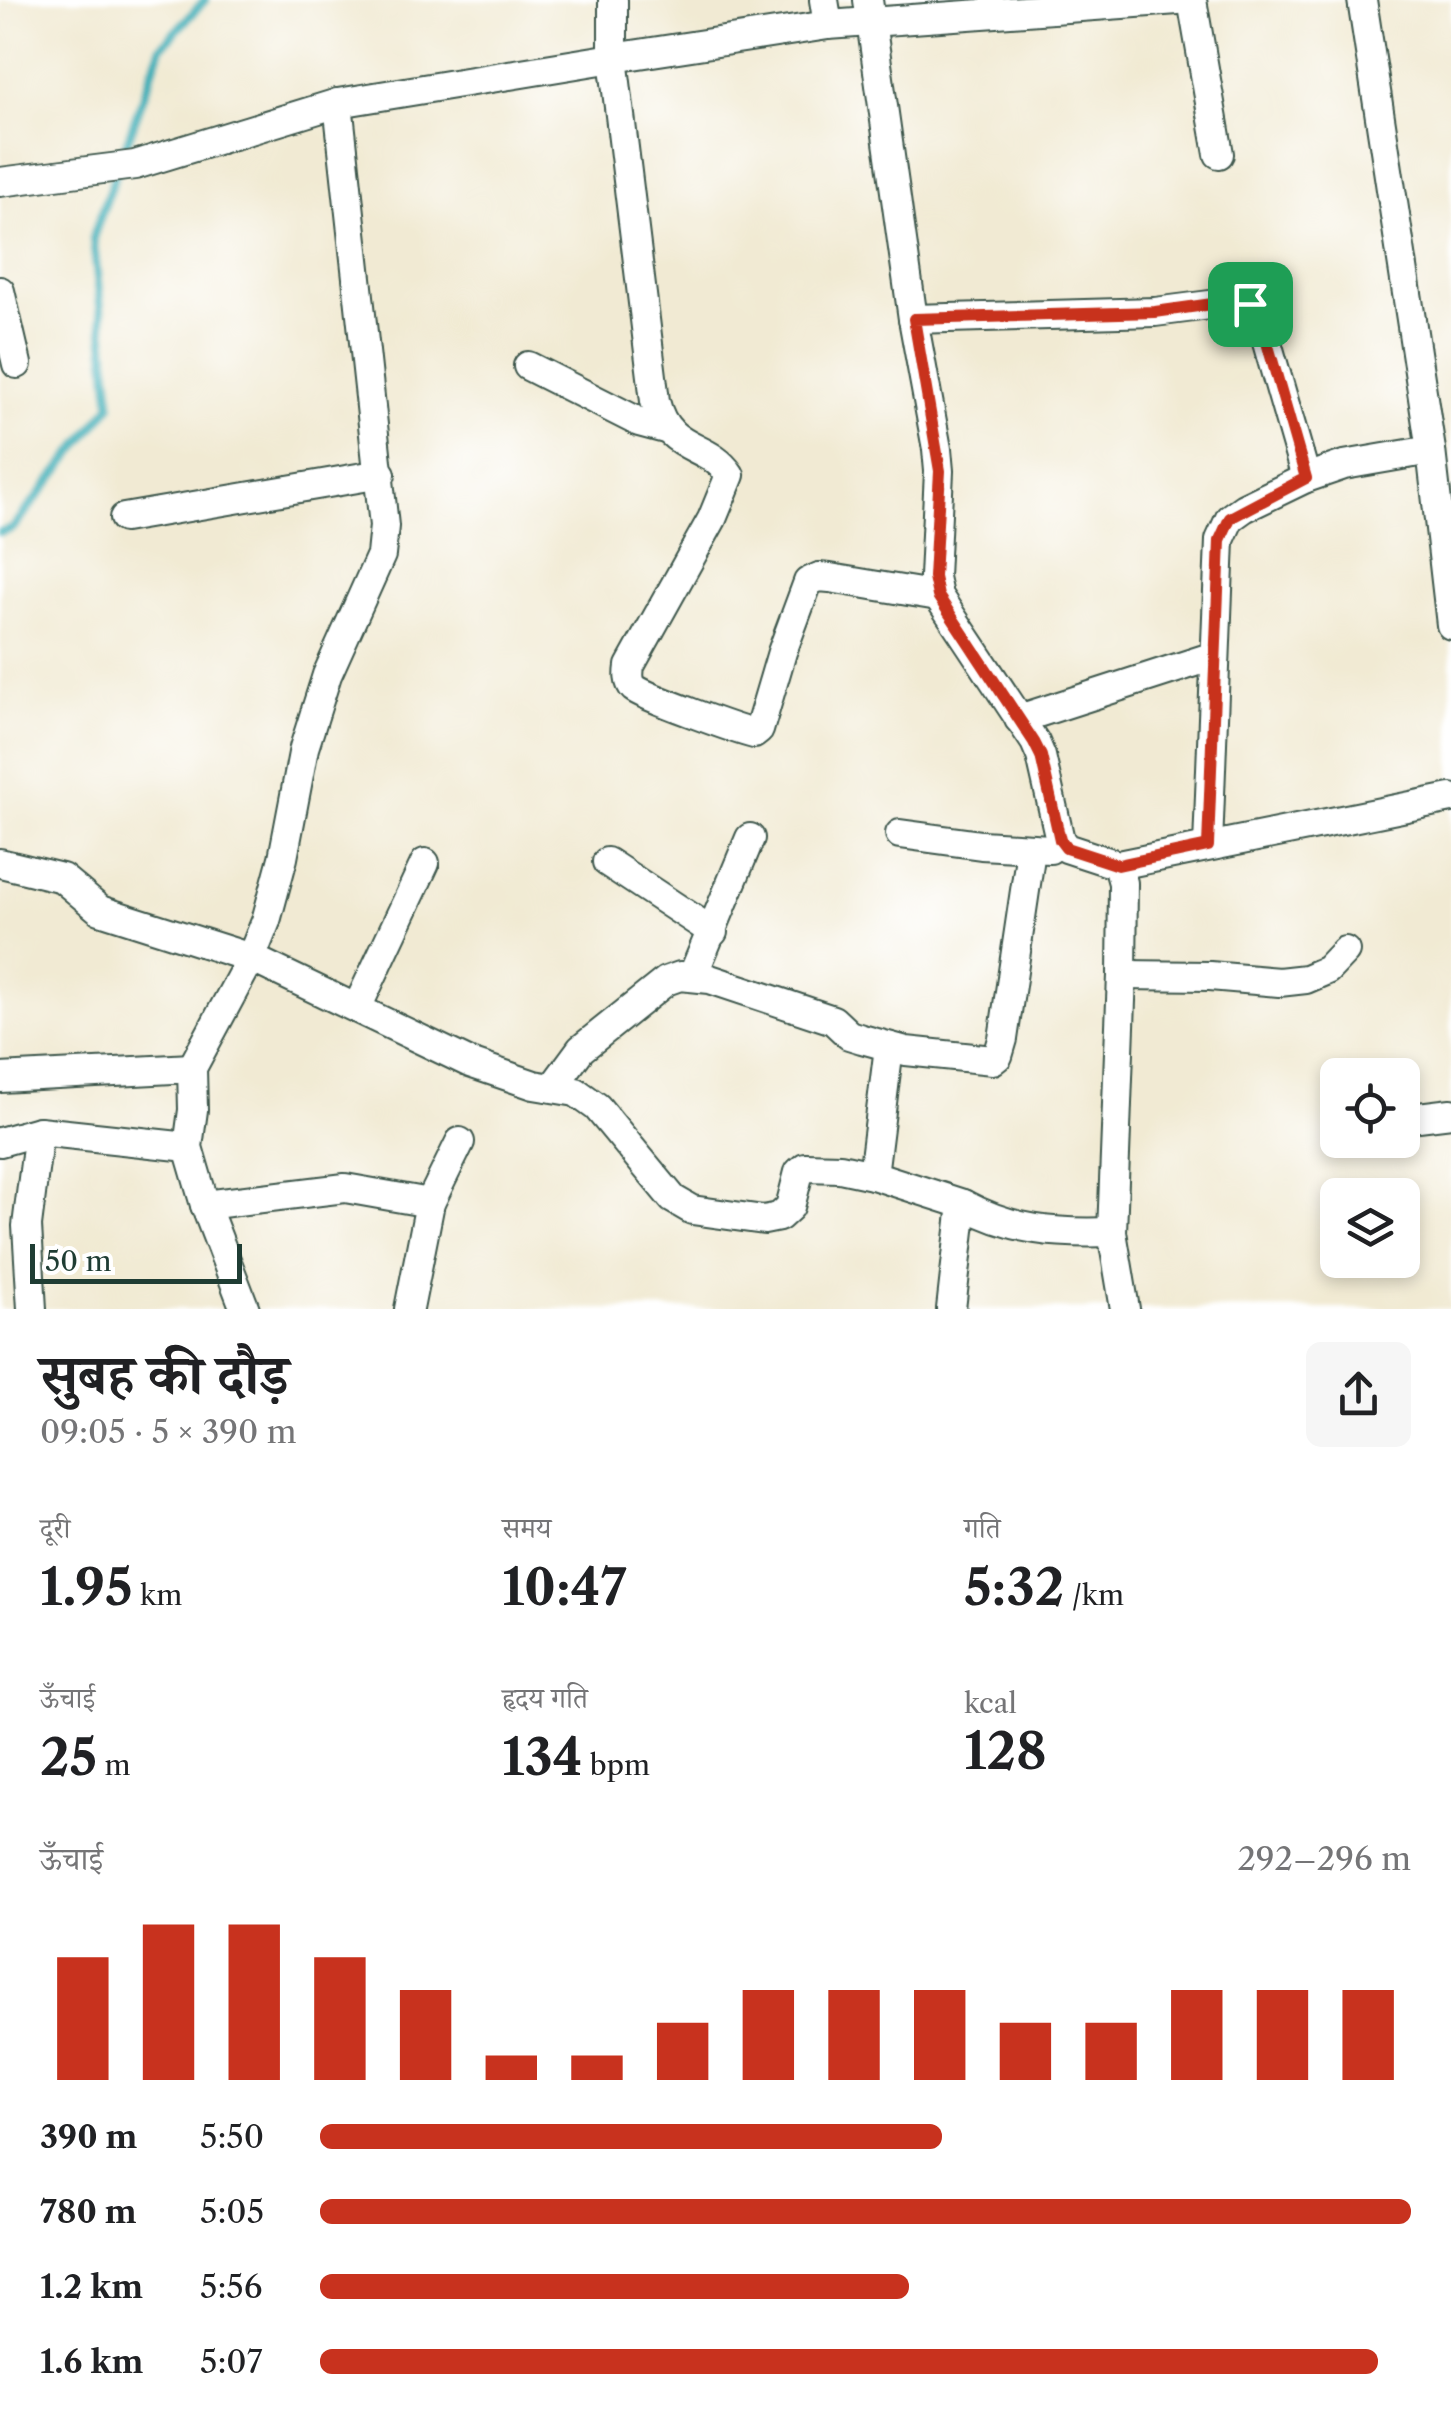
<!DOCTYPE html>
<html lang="hi">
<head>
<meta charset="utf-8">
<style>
	body { margin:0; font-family:"Libre Caslon Text","Noto Serif Devanagari",serif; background:#f6f6f6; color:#202124; height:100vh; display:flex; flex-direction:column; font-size:38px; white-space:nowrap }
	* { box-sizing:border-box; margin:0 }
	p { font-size:32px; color:#757577 }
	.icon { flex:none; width:55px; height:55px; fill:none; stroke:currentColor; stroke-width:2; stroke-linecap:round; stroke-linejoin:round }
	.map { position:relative; height:1309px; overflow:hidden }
	.sheet { display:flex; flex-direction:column; background:#fff; flex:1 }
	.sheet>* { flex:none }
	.tools { position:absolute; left:1320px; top:1058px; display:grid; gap:20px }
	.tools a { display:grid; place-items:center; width:100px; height:100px; border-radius:15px; background:#fff; box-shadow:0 5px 15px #0003; font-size:50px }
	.scale { position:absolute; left:30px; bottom:25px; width:212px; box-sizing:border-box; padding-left:10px; border:5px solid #1f3d34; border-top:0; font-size:28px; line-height:35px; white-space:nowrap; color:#1f3d34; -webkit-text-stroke:8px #fff; paint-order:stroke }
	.pin { position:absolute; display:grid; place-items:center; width:85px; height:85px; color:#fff; margin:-42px; border-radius:20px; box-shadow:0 5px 15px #0006 }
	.round { display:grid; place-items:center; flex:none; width:105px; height:105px; border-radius:15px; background:#f6f6f6 }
	.overview { display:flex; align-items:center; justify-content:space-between; height:170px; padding:0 40px }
	h1 { font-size:55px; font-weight:700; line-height:75px }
	.metrics { display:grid; grid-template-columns:repeat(3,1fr); gap:15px; height:170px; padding:10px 40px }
	.metrics div { display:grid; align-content:center }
	.metrics b { font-size:50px; font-weight:700 }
	.metrics small { font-size:28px; font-weight:400 }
	.metrics p { font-size:28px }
	.chart { height:280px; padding:20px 40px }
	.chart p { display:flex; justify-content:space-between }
	.chart svg { width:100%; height:180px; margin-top:10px; stroke:#c8321e; stroke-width:6 }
	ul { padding:0 40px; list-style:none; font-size:32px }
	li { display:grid; grid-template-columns:160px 120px 1fr; align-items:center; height:75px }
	li i { height:25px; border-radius:12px; background:#c8321e }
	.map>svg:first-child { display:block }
</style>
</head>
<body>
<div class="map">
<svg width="1451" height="1309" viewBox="0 0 1451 1309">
	<rect width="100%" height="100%" fill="#fff"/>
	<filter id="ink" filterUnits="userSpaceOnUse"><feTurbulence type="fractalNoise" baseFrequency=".01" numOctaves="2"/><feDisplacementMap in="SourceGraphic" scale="20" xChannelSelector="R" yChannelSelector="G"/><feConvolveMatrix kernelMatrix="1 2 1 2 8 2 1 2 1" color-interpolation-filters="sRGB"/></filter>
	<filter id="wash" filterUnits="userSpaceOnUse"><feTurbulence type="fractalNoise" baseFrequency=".0048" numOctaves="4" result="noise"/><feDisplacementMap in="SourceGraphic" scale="40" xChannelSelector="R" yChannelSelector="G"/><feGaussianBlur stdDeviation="2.25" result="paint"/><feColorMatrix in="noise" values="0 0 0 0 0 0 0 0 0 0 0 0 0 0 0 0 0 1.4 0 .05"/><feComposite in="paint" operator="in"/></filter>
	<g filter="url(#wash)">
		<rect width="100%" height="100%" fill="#f1ead3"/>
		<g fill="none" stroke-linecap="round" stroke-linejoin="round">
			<!-- stream -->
			<polyline stroke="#3fafb7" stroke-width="9" points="0,532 12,529 111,405 93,237 161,47 205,0"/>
		</g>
	</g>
	<g filter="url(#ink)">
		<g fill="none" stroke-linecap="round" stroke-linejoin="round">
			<defs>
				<g id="minor">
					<path d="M613,0V58L655,401C668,454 707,441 730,475L712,519L630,666C629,673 628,682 634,688C645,697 737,730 754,734L759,730L782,652L808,582L819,577L830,578L938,596"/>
					<polyline points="824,0 828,25"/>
					<polyline points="868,0 913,319 937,449 939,471 934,577 938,596 1035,742 1041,756 1060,840 1066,848 1118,865 1451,798"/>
					<polyline points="1192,0 1219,154"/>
					<polyline points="1362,0 1431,450 1451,625"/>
					<polyline points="0,182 135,165 338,103 613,58 828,25 1178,0"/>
					<polyline points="0,291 17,364"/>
					<polyline points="913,319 1155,312 1241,301 1258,311 1306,478"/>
					<polyline points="528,366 639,422 669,430"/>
					<polyline points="124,518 381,474"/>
					<polyline points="1019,719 1214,656"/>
					<polyline points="900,834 981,845 1050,849"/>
					<polyline points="1208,846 1220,540 1230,518 1244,508 1306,478 1344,465 1431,450"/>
					<polyline points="607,862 713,932"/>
					<polyline points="0,863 62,878 100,910 251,958 470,1063 534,1085 576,1092 597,1107 673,1199 692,1210 764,1220 779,1217 790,1207 799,1172 805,1167 840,1168 873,1175 889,1047"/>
					<polyline points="1118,865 1123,883 1122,975 1112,1232 1125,1309"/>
					<polyline points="693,975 750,838"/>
					<polyline points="1122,975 1210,976 1279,982 1306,979 1327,970 1345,951"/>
					<polyline points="357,1008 425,863"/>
					<polyline points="0,1078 192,1068"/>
					<polyline points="553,1087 581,1049 666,981 680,976 710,979 833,1020 849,1035 862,1039 906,1051 993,1060 998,1056 1003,1039 1031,850"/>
					<polyline points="1402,1119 1451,1113"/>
					<polyline points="0,1142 39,1131 188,1147"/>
					<polyline points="873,1175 963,1204 951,1309"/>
					<path d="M963,1204C1013,1231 1056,1234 1112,1232"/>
					<polyline points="205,1205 345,1188 430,1203"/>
					<polyline points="32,1309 27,1226 39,1131"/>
					<polyline points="245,1309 205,1205 188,1147 193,1110 192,1068 251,958 266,921 283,858 304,748 327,675 381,555 384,526 338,103"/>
					<polyline points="409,1309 430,1203 460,1142"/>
				</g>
			</defs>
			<!-- minor casing -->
			<use href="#minor" stroke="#3e574c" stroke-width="32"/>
			<!-- minor -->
			<use href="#minor" stroke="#fff" stroke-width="28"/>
		</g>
	</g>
	<g fill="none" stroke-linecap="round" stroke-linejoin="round" filter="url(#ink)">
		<defs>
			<polygon id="route" points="1241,300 1258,311 1306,478 1230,518 1220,540 1208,846 1118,865 1066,848 1060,840 1041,756 1034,742 938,596 934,577 940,471 914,319 1155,312"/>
		</defs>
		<!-- route casing -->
		<use href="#route" stroke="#fff" stroke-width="20"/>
		<!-- route -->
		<use href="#route" stroke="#c8321e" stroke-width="12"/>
	</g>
</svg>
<div class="tools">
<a><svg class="icon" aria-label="locate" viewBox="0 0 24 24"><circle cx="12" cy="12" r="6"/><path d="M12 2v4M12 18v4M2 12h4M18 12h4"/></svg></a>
<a><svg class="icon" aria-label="layers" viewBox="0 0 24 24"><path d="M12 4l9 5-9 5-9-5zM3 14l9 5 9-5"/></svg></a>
</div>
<div class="scale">50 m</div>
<div class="pin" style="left:1250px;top:304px;background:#1e9e55"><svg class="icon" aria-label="arrive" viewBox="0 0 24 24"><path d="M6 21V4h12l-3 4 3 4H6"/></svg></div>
</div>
<section class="sheet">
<div class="overview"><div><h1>सुबह की दौड़</h1><p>09:05 · 5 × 390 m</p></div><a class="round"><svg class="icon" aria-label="share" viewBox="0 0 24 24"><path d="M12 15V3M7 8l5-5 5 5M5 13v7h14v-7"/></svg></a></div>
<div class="metrics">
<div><p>दूरी</p><b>1.95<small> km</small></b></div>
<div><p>समय</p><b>10:47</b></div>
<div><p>गति</p><b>5:32<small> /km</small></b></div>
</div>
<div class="metrics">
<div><p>ऊँचाई</p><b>25<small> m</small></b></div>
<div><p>हृदय गति</p><b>134<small> bpm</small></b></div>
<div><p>kcal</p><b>128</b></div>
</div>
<div class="chart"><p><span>ऊँचाई</span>292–296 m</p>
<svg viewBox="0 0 160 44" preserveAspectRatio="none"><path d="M5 44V14M15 44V6M25 44V6M35 44V14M45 44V22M55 44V38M65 44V38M75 44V30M85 44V22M95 44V22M105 44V22M115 44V30M125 44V30M135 44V22M145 44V22M155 44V22"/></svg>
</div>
<ul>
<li><b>390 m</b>5:50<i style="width:57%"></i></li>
<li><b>780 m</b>5:05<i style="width:100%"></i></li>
<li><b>1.2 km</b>5:56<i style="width:54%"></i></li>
<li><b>1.6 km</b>5:07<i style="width:97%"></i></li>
</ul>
</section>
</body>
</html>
